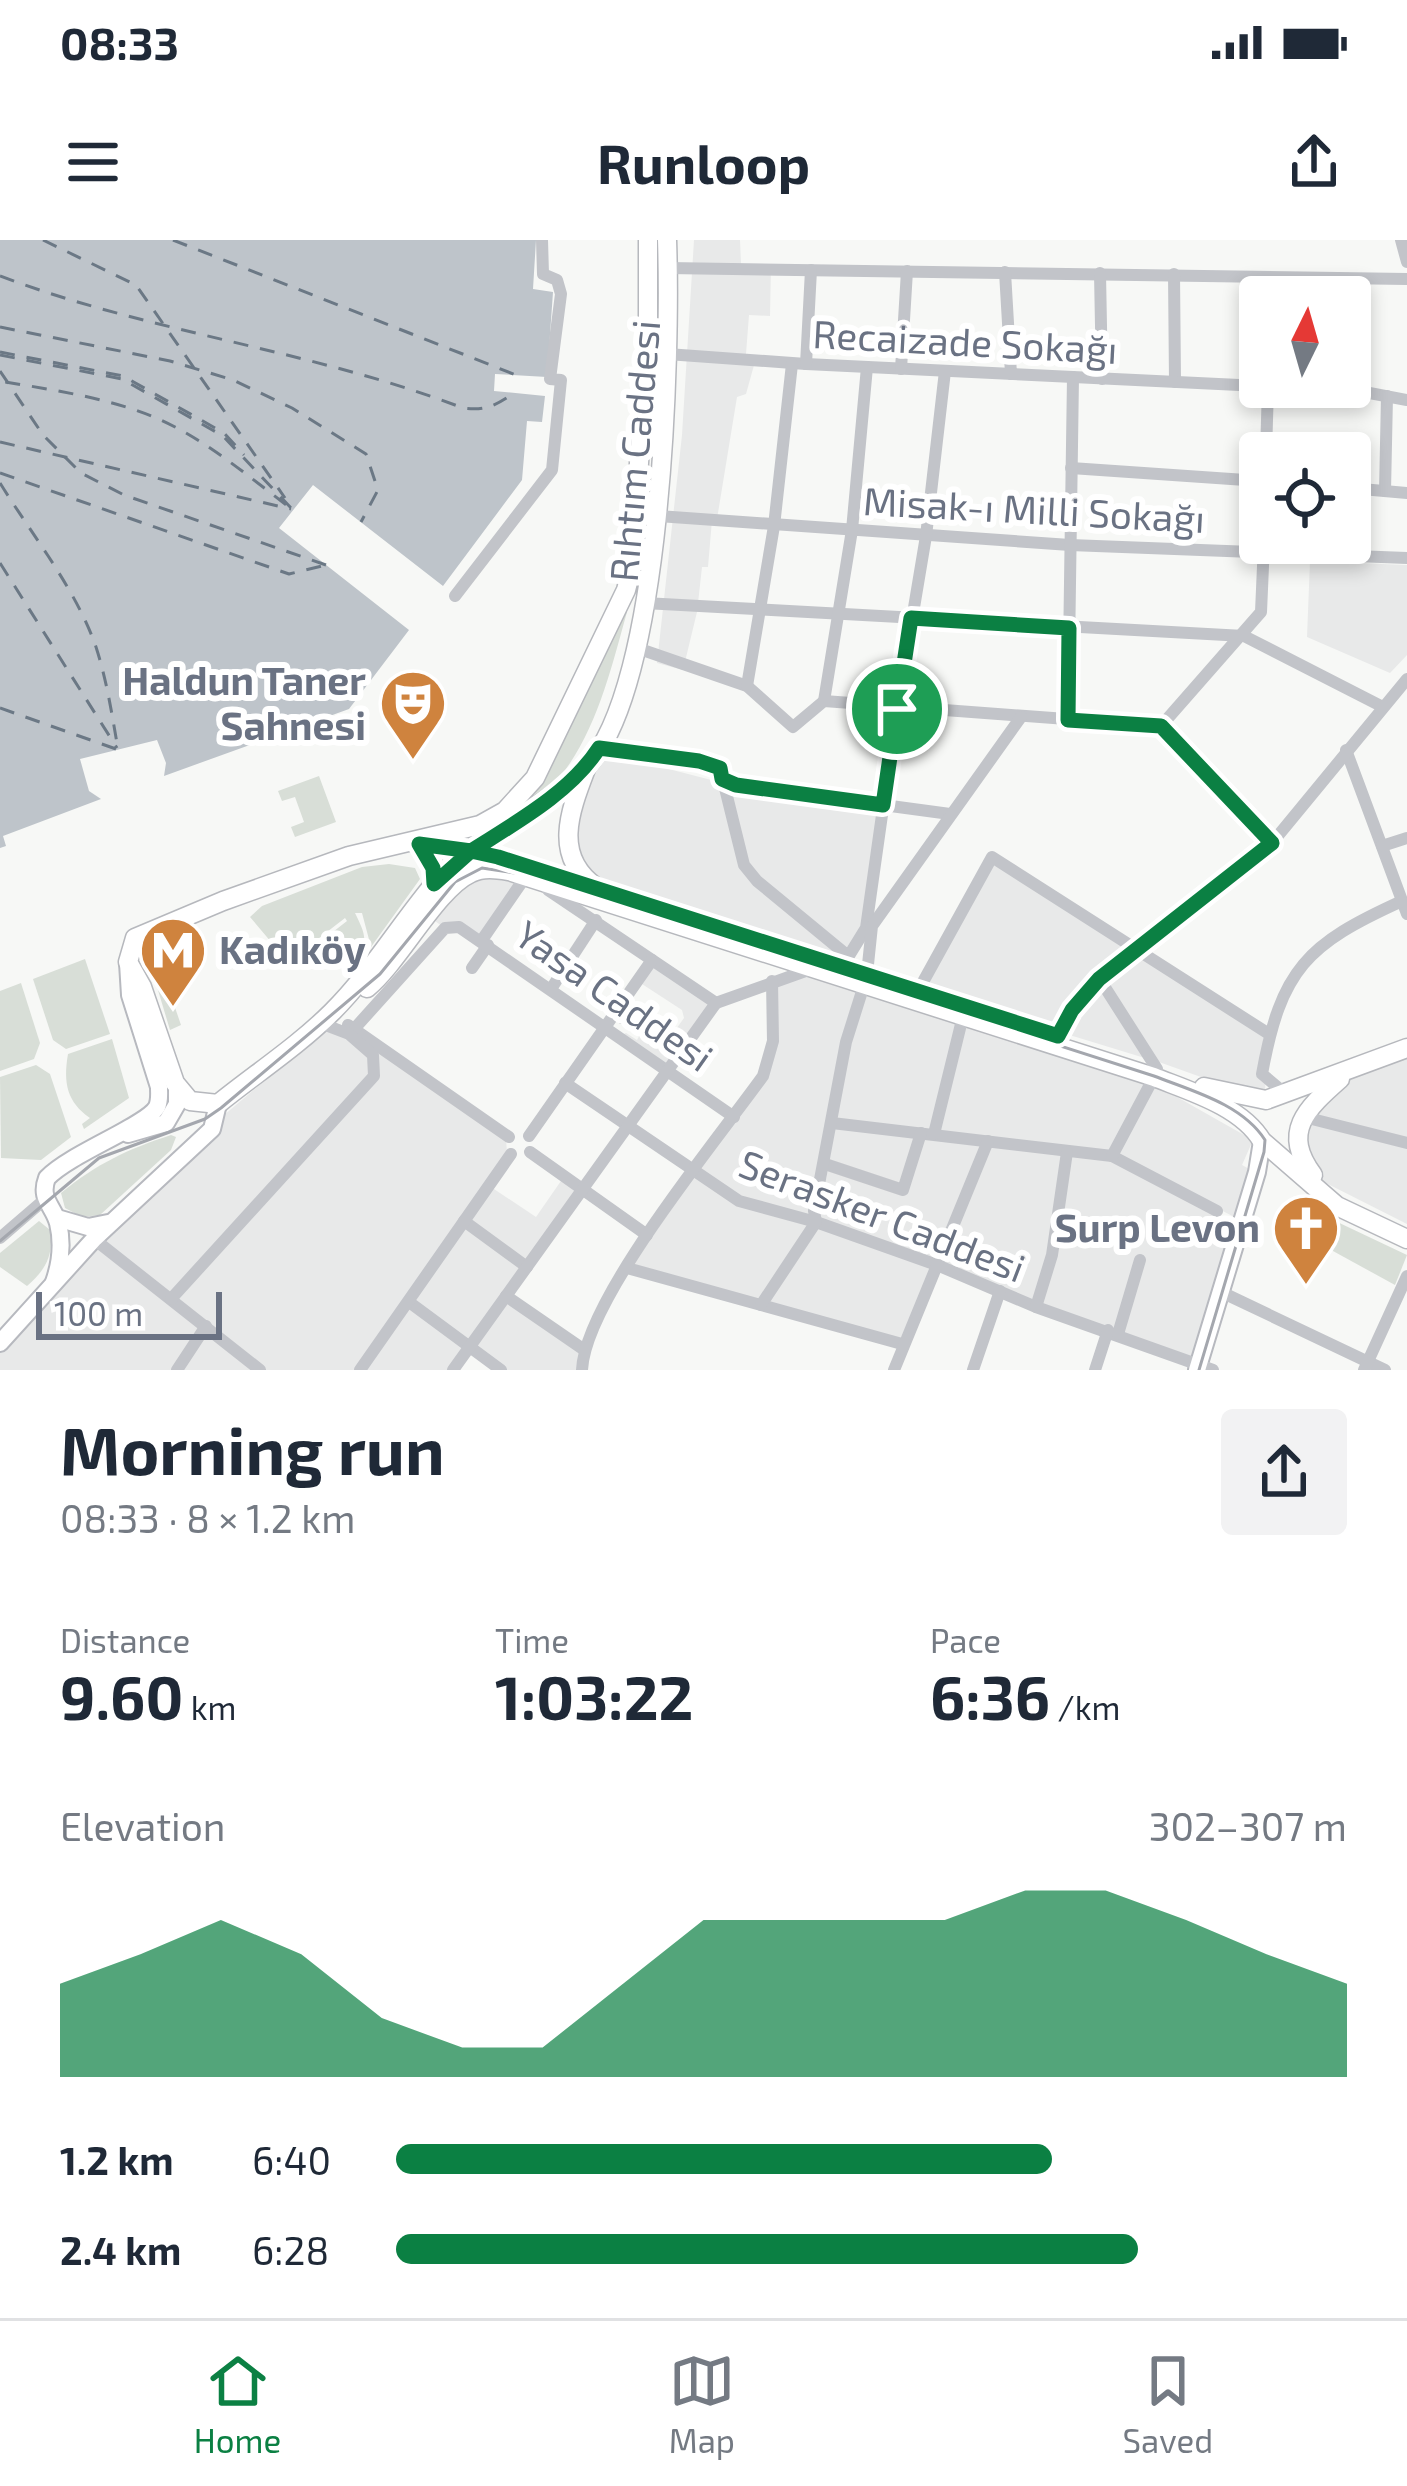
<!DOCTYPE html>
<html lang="en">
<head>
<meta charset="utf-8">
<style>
	body { margin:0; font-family:"Exo 2",sans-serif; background:#f2f2f3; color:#1f2937; height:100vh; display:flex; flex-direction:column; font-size:45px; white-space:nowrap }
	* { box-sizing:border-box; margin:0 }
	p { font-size:39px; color:#747a83 }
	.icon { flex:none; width:66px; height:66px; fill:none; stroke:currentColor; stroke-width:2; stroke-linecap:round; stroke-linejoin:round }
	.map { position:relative; height:1130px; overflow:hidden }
	.drawer { display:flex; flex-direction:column; background:#fff; flex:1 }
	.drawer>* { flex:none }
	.needle { width:78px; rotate:5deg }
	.buttons { position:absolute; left:1239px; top:36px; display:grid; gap:24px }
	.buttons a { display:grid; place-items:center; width:132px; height:132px; border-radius:12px; background:#fff; box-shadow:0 6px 18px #0003; font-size:60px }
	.scale { position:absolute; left:36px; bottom:30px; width:186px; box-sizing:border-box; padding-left:12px; border:6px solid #6a7283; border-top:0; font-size:33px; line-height:42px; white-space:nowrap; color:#6a7283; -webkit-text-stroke:9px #fff; paint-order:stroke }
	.pin { position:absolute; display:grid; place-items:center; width:102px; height:102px; color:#fff; margin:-51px; border:6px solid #fff; border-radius:50%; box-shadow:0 3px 12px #0007 }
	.round { display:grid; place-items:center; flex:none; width:126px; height:126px; border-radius:12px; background:#f2f2f3 }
	.headline { display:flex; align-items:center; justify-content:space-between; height:204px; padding:0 60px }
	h1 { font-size:66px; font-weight:700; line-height:90px }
	.metrics { display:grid; grid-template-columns:repeat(3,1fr); gap:18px; height:204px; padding:12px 60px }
	.metrics div { display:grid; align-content:center }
	.metrics b { font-size:60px; font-weight:700 }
	.metrics small { font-size:33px; font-weight:400 }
	.metrics p { font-size:33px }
	.chart { height:336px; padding:24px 60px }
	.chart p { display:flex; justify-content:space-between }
	.chart svg { width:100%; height:216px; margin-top:12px; fill:#0b8043; opacity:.7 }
	ul { padding:0 60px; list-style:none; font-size:39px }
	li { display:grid; grid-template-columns:192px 144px 1fr; align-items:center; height:90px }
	li i { height:30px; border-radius:15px; background:#0b8043 }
	.status { display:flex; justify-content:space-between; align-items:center; height:84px; padding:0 60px; background:#fff; direction:ltr }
	.status svg { height:33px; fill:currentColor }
	header { display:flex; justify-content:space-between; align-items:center; height:156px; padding:0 60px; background:#fff; font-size:54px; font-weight:700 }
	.menu { display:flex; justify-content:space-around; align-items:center; height:168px; border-top:3px solid #e0e1e3; background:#fff; font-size:33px; color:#747a83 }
	.menu a { display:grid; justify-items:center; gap:6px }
	.menu .selected { color:#0b8043 }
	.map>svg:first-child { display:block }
</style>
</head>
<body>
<div class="status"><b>08:33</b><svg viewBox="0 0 49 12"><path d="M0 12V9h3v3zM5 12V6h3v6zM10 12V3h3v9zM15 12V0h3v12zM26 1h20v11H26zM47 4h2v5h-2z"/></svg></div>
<header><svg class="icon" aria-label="menu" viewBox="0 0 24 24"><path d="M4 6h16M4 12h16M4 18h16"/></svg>Runloop<svg class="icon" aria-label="share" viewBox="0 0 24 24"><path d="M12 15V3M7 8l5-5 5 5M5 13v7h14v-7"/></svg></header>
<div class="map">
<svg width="1407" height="1130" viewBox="0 0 1407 1130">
	<rect width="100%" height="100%" fill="#f7f8f6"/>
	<!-- built -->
	<g fill="#e8e9e9">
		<polygon points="694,0 740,0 741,24 771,24 770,76 749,75 746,114 756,118 746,154 737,157 717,279 712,280 708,327 702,327 697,372 683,430 657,423 682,195"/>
		<polygon points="1310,321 1407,325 1407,415 1390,433 1307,397"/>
		<polygon points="603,512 719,542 741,627 843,717 841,720 591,640 572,607 592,529"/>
		<polygon points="727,545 879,567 863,687 847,711 759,639 748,623"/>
		<polygon points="993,622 1133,709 1058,790 924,747"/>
		<polygon points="490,635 520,640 481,696 442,686 432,679 463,645"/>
		<polygon points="1139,713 1269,798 1265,850 1240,851 1159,822 1103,739"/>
		<polygon points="653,724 711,763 669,826 622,795 626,793 637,800 643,789 658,798 674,792 684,778 682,770 642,744 622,772 624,784 619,784 619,774"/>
		<polygon points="809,733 859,749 812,977 741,958 699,930 767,837 776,743"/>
		<polygon points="1098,744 1148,819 1063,793"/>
		<polygon points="866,751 959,780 931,890 836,881 849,803"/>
		<polygon points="334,781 506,899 507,913 356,1130 266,1130 177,1059 377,837 377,815 330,785"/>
		<polygon points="966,782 1148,839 1110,913 938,891"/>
		<polygon points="326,789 348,797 370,816 370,835 171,1055 101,1000 217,881"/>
		<polygon points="1407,816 1407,900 1310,875 1346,839"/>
		<polygon points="1154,844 1253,900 1242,925 1251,930 1236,978 1117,915"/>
		<polygon points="1306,881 1407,907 1407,984 1316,938 1300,911"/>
		<polygon points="834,887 917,896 901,945 829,922"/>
		<polygon points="924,897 982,904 935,1020 819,979 828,929 903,953"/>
		<polygon points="990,905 1063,915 1048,1016 1034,1062 941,1023"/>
		<polygon points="1070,915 1111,920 1235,986 1191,1118 1040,1065"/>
		<polygon points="695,935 738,964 811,984 759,1061 632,1026"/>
		<polygon points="563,938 579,949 526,1022 468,981 491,947 536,977"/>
		<polygon points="464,986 522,1027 469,1102 414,1061"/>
		<polygon points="817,986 932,1027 900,1100 766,1063"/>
		<polygon points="96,1005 201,1087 173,1130 0,1130 0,1112"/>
		<polygon points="507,1061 579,1111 578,1130 507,1130 474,1106"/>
		<polygon points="410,1067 465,1108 449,1130 365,1130"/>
		<polygon points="206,1091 255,1130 181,1130"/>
	</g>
	<!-- green -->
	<g fill="#d8ded7">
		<path d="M623,372H627C611,429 597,490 560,537C545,556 521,571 502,586L541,543Z"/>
		<polygon points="319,536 336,582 295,597 291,587 304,582 295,557 282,561 278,551"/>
		<path d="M389,624L415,628L420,639L371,707L362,673H355C363,690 371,702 355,717H335L320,702L347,681L345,678L314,702L326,718L305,727L288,722L250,677L262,666L362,627Z"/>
		<polygon points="175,706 186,735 180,737 181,742 168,747 181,785 170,790 148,717"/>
		<polygon points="85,719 110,794 66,809 53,800 33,739"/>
		<polygon points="21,743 40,803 34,819 0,831 0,751"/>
		<path d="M112,799L129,858L84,889L82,884L90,878C67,862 63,843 68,814Z"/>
		<polygon points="36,825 50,834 71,897 41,920 1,918 0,837"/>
		<path d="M171,895L176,897L171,910L100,975L82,977L65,968L61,953C96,924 128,909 171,895Z"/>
		<polygon points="1312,970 1407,1015 1395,1045 1291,988 1294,975"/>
		<path d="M39,981L50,990C54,1014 46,1030 27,1046L0,1027V1013Z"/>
	</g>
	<!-- water -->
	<polygon fill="#bec4ca" points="0,0 536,0 533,49 553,52 547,137 495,134 494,151 545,156 542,182 527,181 522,240 443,346 313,245 279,288 409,390 349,469 164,536 166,523 157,500 80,519 89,551 101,559 3,596 6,606 0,608"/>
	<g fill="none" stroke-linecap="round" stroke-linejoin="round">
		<!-- ferry -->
		<g stroke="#6b7885" stroke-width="3" stroke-dasharray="15 12" stroke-linecap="butt">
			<polyline points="43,0 136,45 285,258"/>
			<polyline points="173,0 516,135"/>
			<path d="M0,36C151,93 312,110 463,168C485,171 495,166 514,153"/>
			<polyline points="0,87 170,121 233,140 292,168 366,214 378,250 361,282"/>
			<polyline points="0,112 123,136 224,193 244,215"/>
			<path d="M0,115L122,139L223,196L293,270C249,237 204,198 154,177C105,157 52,150 0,141"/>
			<polyline points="0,131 43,195 81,233 124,255 326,325"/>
			<polyline points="0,202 291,269"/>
			<polyline points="0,233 289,334 322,326"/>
			<path d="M0,243C32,295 76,349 96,407C107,441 112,475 118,509"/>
			<polyline points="0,323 117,508"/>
			<polyline points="0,468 116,509"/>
		</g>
		<defs>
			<g id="secondary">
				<polyline points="128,894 166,883 177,864 177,849"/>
				<polyline points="57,978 88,987 108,983"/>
				<path d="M54,1042C61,1022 63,1004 58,983C53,965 39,959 47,938C71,913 146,886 157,867C160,860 159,855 159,847L130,755L128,723"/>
				<polyline points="0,1103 94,999 212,889 218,864"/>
				<polyline points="1197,1130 1257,932 1262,901"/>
			</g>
			<g id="primary">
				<path d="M648,0V89L632,327L626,350L535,538L505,571L480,585L349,616L223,661L135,698L128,722L142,747L175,843L190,861L218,864C255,834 298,806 332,772C371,733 399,686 434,644C475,595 541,573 586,527C663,448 671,112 667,0"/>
				<path d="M586,529C570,571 552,616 596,647"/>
				<polyline points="420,605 516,622"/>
				<path d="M367,748C400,721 436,649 471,633C483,627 496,629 509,631L1154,837C1189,851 1241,866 1262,901L1337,966L1407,999"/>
				<polyline points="1204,847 1266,860 1407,808"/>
				<path d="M1313,935C1281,892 1306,869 1340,839"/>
			</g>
		</defs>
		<!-- secondary casing -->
		<use href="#secondary" stroke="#b7b9bf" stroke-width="20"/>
		<!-- primary casing -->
		<use href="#primary" stroke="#b6b8bd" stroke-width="21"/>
		<!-- street -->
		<g stroke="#c2c4c9" stroke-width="12">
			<polyline points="1401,0 1407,22"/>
			<polyline points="668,28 1407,39"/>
			<polyline points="1005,32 1011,134"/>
			<polyline points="1100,33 1102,139"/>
			<polyline points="1174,34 1175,142"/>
			<polyline points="667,114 806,124 1260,146"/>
			<polyline points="806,124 811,30"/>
			<polyline points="901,129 907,31"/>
			<polyline points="1270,147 1359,151 1407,160"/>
			<polyline points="1266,213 1268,147"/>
			<polyline points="1071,228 1260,241"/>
			<polyline points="1350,248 1407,253"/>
			<polyline points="1385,251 1387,156"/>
			<polyline points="658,276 1070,305 1407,318"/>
			<polyline points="455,356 552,230 561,140 550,139 561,54 557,40 543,34 542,0"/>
			<polyline points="644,363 1244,396 1381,466"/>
			<polyline points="634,407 747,446 793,487 824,461 1161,486"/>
			<polyline points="747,446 774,286 792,124"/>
			<polyline points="824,461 852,290 867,127"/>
			<polyline points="1068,480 1073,137"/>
			<polyline points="1161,486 1261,372 1264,303"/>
			<polyline points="1161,486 1272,603"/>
			<polyline points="599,508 699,521 720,528 744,625 757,641 848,716"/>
			<polyline points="1346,510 1407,674"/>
			<polyline points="722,539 735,545 950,574"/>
			<polyline points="1382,606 1407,598"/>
			<polyline points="548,650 716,763"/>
			<polyline points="482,700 526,636 530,639"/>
			<polyline points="842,727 866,688 897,469 926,296 945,131"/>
			<polyline points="472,728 488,705"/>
			<polyline points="867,734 872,686 1021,477"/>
			<polyline points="1099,738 1157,829"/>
			<polyline points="551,749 596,680"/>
			<polyline points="918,751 992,617 1269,794"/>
			<polyline points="716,763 811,729"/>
			<polyline points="348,785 509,897"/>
			<polyline points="355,788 445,688 459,687 734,877"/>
			<polyline points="1058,796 1072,771 1099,738 1272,603 1407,439"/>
			<polyline points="565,843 739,961 816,982 937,1025 1036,1067 1213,1130"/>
			<path d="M1281,850L1262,834C1281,729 1307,704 1402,661"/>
			<polyline points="1304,877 1407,903"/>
			<polyline points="832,883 1112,916 1217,971"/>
			<polyline points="934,894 963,776"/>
			<polyline points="529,896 652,720"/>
			<polyline points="530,912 647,995"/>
			<polyline points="1112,916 1154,837"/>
			<polyline points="825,924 903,950 921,893"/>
			<polyline points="464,981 527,1027"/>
			<polyline points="0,998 44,960"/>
			<polyline points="94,999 260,1130"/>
			<polyline points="627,1028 902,1104"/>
			<polyline points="1219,1051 1385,1130"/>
			<polyline points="506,1056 583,1109"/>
			<polyline points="171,1059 374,836 373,815 349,794 320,783"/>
			<polyline points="409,1062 501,1130"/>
			<polyline points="761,1065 816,982 814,971 846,802 864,745"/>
			<polyline points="1036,1067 1052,1015 1067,912"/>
			<polyline points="1118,1094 1140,1020"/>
			<polyline points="177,1130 206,1086"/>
			<polyline points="360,1130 511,914"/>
			<polyline points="453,1130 716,763"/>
			<path d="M582,1130C585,1059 718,899 763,836L773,801L772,741"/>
			<polyline points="894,1130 988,901"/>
			<polyline points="973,1130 1000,1051"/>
			<polyline points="1095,1130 1108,1090"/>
			<polyline points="1364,1130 1407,1036"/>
		</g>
		<!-- secondary -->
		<use href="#secondary" stroke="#fff" stroke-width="16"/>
		<!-- primary -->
		<use href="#primary" stroke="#fff" stroke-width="18"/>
		<!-- tram -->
		<path stroke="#a4a7ae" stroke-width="3" d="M0,1001L99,918L205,879L221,868L380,734L455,642L482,628L527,635L1154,836C1192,851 1242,864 1265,900L1264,912L1199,1130"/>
	</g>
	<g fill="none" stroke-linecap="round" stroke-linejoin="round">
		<defs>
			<path id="route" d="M897,469L883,565L736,545L722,539L720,528L699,521L599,508C570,553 515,583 471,611L419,604L433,628L434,644L471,611L498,617L1058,796L1072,770L1099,739L1272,603L1161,486L1068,480L1069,388L911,378L897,469"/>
		</defs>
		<!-- route casing -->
		<use href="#route" stroke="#fff" stroke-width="24"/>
		<!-- route -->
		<use href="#route" stroke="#0b8043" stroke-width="15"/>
	</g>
	<!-- icons -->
	<defs>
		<symbol id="theatre-pin" viewBox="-11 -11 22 30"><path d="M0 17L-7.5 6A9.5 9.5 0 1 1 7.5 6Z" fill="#cf833e" stroke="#fff"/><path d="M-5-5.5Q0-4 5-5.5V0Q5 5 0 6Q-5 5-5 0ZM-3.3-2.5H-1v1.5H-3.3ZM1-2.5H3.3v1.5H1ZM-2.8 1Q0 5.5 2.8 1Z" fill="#fff"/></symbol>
		<symbol id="metro-pin" viewBox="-11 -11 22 30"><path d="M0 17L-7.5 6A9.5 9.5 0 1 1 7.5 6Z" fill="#cf833e" stroke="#fff"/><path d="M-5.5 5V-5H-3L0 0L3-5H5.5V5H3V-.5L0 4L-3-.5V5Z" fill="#fff"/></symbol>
		<symbol id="church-pin" viewBox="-11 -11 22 30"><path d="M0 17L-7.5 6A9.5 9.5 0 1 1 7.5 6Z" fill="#cf833e" stroke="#fff"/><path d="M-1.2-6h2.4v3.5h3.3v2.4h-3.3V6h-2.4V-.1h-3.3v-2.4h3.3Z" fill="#fff"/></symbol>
	</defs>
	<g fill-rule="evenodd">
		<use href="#theatre-pin" x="375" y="425" width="76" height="104"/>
		<use href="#metro-pin" x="135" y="672" width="76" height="104"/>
		<use href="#church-pin" x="1268" y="950" width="76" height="104"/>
	</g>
	<g text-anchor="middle" stroke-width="12" stroke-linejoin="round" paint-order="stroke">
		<!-- street labels -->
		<g font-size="39" fill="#6a7283" stroke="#fff">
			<text transform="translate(965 102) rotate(3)" y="14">Recaizade Sokağı</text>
			<text transform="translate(635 211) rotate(-85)" y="14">Rıhtım Caddesi</text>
			<text transform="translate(1034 270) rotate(3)" y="14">Misak-ı Milli Sokağı</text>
			<text transform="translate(614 756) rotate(35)" y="14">Yasa Caddesi</text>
			<text transform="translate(882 976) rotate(21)" y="14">Serasker Caddesi</text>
		</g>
		<!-- poi labels -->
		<g font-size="39" font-weight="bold" fill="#6a7283" stroke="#fff" text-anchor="end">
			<text x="366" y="455">Haldun Taner<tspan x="366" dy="45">Sahnesi</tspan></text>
			<text x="219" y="724" text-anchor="start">Kadıköy</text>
			<text x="1260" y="1002">Surp Levon</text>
		</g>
	</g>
</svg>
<div class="buttons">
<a><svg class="needle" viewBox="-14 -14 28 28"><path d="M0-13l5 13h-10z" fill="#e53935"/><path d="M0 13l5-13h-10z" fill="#747a83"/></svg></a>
<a><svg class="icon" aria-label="locate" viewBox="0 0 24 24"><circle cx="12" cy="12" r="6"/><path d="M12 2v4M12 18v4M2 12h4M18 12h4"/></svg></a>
</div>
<div class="scale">100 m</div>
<div class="pin" style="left:897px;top:469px;background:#1e9e55"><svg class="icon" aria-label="arrive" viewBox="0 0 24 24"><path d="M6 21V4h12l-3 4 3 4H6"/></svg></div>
</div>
<section class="drawer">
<div class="headline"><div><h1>Morning run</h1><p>08:33 · 8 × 1.2 km</p></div><a class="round"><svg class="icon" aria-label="share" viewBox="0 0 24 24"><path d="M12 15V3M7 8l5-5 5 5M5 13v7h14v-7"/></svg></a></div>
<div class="metrics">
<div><p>Distance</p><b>9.60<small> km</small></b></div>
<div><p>Time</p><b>1:03:22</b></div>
<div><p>Pace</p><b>6:36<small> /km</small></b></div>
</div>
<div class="chart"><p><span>Elevation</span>302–307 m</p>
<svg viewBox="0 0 160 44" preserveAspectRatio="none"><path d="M0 44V25L10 19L20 12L30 19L40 32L50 38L60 38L70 25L80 12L90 12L100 12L110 12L120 6L130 6L140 12L150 19L160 25V44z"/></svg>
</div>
<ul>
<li><b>1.2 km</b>6:40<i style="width:69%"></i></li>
<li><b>2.4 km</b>6:28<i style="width:78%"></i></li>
</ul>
</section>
<nav class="menu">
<a class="selected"><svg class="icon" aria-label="home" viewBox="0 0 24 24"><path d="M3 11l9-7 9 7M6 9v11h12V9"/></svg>Home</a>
<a><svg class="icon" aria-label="map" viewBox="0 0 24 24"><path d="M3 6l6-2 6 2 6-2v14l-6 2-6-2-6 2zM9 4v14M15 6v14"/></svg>Map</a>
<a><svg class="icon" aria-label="saved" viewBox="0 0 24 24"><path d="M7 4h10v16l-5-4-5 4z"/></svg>Saved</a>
</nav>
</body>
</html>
